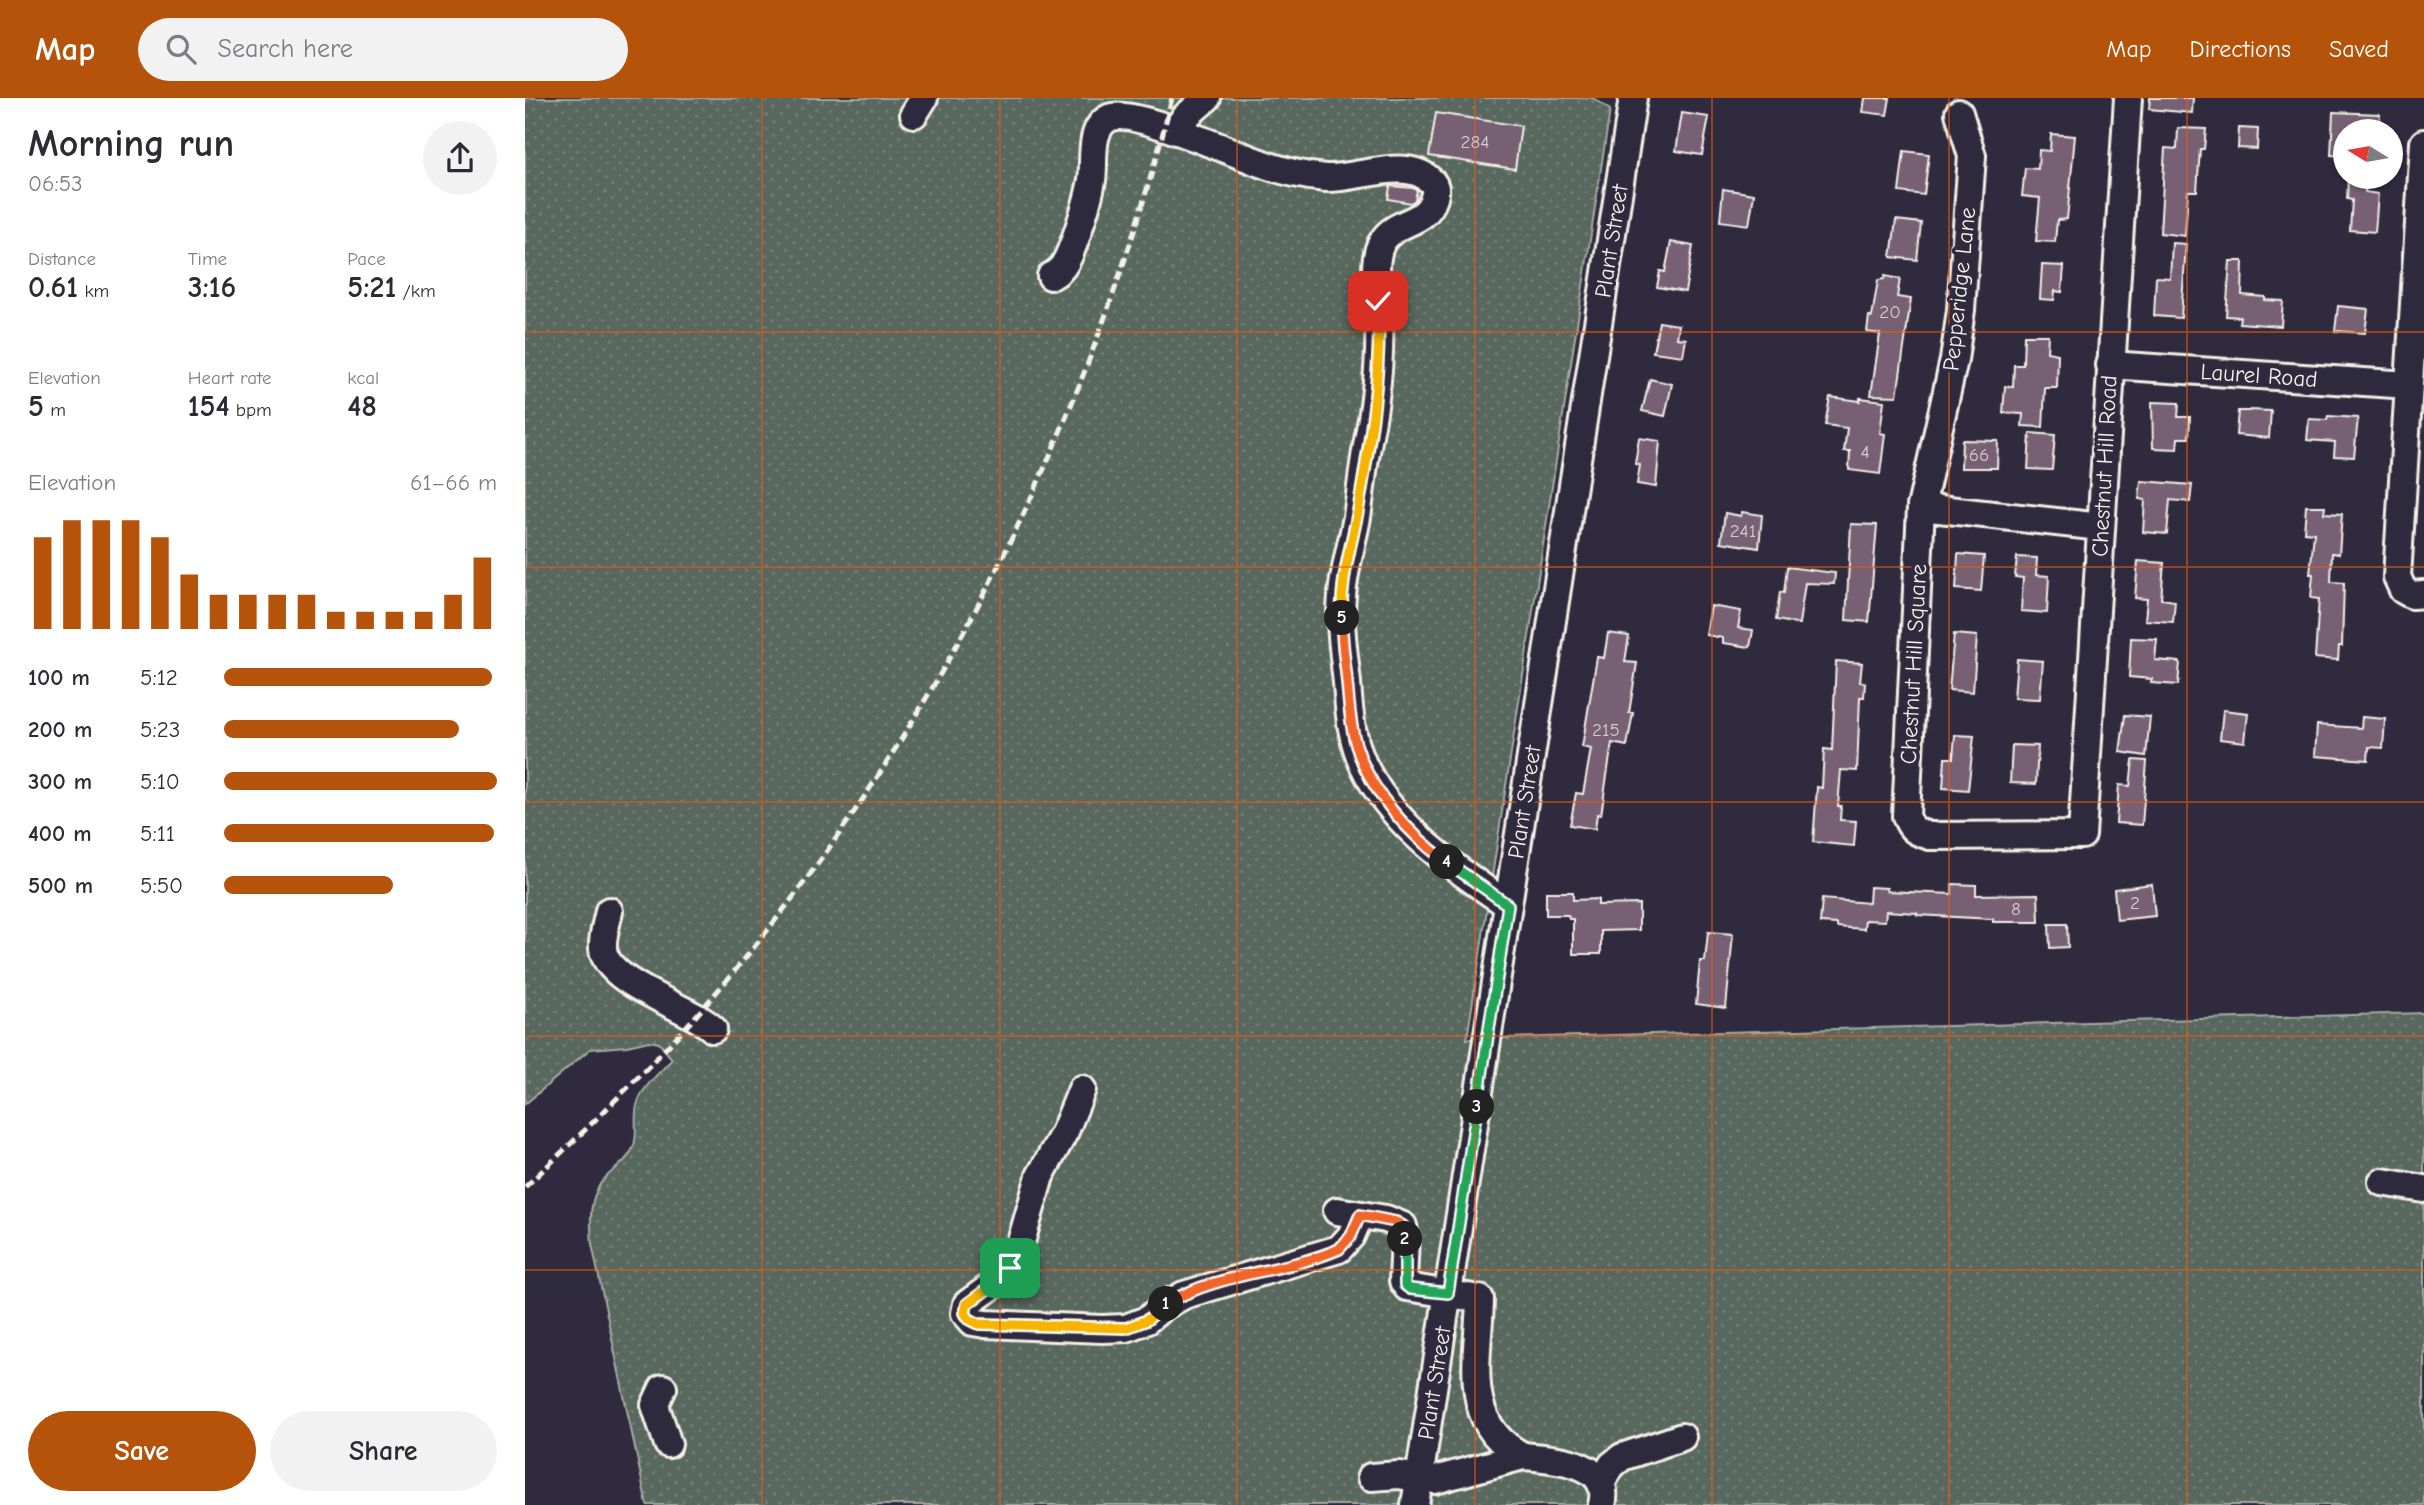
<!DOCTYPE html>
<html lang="en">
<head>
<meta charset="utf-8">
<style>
	body { margin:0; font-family:"Comic Neue",sans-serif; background:#f2f2f3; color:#2b2b33; height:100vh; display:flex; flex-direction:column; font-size:26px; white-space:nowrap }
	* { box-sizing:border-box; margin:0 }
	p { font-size:23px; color:#7c7c81 }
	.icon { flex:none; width:38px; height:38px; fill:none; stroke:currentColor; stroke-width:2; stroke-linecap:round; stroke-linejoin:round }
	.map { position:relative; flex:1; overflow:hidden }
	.side { display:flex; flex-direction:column; background:#fff; width:525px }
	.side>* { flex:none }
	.needle { width:46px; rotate:281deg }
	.controls { position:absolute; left:1808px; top:21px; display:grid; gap:14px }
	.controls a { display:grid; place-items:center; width:70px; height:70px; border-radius:50%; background:#fff; box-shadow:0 2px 5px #0004; font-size:35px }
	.pin { position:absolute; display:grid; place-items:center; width:60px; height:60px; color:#fff; margin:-30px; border-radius:14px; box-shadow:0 4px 10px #0006 }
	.km { position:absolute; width:35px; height:35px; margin:-18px; border-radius:50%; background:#222; color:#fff; font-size:19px; line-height:35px; text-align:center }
	.round { display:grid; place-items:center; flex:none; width:74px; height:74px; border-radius:37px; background:#f2f2f3 }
	.headline { display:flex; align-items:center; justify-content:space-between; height:119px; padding:0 28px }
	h1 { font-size:38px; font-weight:700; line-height:52px }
	.figures { display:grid; grid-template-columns:repeat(3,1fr); gap:10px; height:119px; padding:7px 28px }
	.figures div { display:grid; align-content:center }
	.figures b { font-size:30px; font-weight:700 }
	.figures small { font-size:19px; font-weight:400 }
	.figures p { font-size:19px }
	.chart { height:196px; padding:14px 28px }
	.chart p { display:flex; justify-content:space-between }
	.chart svg { width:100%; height:126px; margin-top:7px; stroke:#b45309; stroke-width:6 }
	.button { display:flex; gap:14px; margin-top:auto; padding:14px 28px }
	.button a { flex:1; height:80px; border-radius:42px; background:#b45309; color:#fff; font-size:28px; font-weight:700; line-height:80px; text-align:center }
	.button a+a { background:#f2f2f3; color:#2b2b33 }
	ul { padding:0 28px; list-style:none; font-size:23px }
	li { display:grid; grid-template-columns:112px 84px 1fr; align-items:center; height:52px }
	li i { height:18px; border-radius:9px; background:#b45309 }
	header { display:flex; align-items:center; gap:42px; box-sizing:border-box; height:98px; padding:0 35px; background:#b45309; color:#fff }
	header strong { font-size:33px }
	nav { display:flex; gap:38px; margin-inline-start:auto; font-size:24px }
	.search { width:490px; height:63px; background:#f2f2f3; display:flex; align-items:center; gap:18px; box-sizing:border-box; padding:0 24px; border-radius:38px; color:#7c7c81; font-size:26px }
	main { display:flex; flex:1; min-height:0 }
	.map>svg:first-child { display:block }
</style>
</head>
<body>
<header>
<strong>Map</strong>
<div class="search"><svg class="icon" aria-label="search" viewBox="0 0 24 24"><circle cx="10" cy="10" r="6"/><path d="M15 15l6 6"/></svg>Search here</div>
<nav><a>Map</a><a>Directions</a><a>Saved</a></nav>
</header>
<main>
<section class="side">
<div class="headline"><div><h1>Morning run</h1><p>06:53</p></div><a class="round"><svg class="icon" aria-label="share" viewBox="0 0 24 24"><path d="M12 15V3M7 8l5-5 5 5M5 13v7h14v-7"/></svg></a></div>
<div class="figures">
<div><p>Distance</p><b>0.61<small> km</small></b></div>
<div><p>Time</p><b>3:16</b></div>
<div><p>Pace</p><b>5:21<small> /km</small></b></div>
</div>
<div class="figures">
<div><p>Elevation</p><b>5<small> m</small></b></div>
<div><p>Heart rate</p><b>154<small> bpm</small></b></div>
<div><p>kcal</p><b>48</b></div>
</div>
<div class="chart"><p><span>Elevation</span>61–66 m</p>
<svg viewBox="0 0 160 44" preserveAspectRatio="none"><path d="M5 44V12M15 44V6M25 44V6M35 44V6M45 44V12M55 44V25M65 44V32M75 44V32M85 44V32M95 44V32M105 44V38M115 44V38M125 44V38M135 44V38M145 44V32M155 44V19"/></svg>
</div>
<ul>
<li><b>100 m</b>5:12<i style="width:98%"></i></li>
<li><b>200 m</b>5:23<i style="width:86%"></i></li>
<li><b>300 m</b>5:10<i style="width:100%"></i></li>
<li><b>400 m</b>5:11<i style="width:99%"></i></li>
<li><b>500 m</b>5:50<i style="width:62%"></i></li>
</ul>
<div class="button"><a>Save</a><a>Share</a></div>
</section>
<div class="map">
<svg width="1899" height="1407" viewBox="0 0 1899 1407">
	<defs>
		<pattern id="grass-dots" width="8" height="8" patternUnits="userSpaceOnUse" patternTransform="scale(1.75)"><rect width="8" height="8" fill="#58685f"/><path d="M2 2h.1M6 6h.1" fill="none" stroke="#717e76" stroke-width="1.8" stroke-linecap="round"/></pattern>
	</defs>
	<rect width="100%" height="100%" fill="#2f2a3d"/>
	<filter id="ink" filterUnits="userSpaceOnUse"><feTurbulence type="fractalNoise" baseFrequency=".0143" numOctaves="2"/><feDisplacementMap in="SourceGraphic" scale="14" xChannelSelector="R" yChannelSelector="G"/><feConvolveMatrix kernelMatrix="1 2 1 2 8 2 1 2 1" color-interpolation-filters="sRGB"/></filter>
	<g filter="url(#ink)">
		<!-- grass -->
		<path fill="url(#grass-dots)" stroke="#a6aca4" stroke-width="2" d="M0,0H1068L1085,12L942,941L1899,915V1407H122L67,1146C65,1123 63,1097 81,1079C91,1070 101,1064 107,1052C115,1036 107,1020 113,1004C118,988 137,973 147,961L134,945L124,943L102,948L65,951L0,1006Z"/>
		<!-- building -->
		<g fill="#776073" stroke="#f4f1e8" stroke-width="2">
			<polygon points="1340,0 1365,0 1362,17 1338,14"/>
			<polygon points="1625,0 1668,0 1667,15 1624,11"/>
			<polygon points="1808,14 1855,16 1854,33 1820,33 1820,58 1806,57"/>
			<polygon points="911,15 996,28 990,71 904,58"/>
			<polygon points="1157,15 1184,19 1177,57 1151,53"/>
			<polygon points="1653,30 1681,31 1679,51 1675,51 1672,93 1663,93 1660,138 1635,135 1640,50 1652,51"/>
			<polygon points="1714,30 1733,31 1732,51 1713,50"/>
			<polygon points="1526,36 1550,38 1542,121 1532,122 1530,144 1511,143 1515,100 1497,98 1500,70 1513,71 1514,52 1525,53"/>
			<polygon points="1379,53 1404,56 1399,97 1374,94"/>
			<polygon points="1823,79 1841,79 1840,94 1853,96 1850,134 1825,132 1827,102 1822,101"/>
			<polygon points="865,88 888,90 892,92 890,102 886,105 863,101"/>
			<polygon points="1198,91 1229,96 1224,127 1195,123"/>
			<polygon points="1371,122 1396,125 1392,162 1366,159"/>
			<polygon points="1146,144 1168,148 1160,194 1132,189 1135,173 1140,174"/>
			<polygon points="1647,145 1661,146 1656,220 1629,218 1631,179 1645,180"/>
			<polygon points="1705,163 1718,163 1717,197 1740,199 1740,202 1758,203 1756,228 1714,225 1715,219 1701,218"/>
			<polygon points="1517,167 1539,168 1537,194 1530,193 1529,202 1515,201"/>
			<polygon points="1360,178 1375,181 1372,199 1386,201 1372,298 1346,297 1355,236 1342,234 1344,218 1347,219 1353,182 1359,181"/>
			<polygon points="1813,208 1843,211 1840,235 1810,233"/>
			<polygon points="1134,224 1154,227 1152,240 1161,241 1158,258 1128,254"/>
			<polygon points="1499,237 1523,237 1522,254 1533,256 1532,290 1520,290 1518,329 1497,328 1498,316 1478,315 1480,288 1488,289 1489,267 1498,267"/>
			<polygon points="1125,281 1147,286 1140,318 1117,313"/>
			<polygon points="1305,299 1335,303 1335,300 1359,303 1355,335 1360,336 1355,376 1324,372 1325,353 1319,353 1322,330 1300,327"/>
			<polygon points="1627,304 1654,305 1653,319 1665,319 1664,340 1653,340 1652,351 1628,350"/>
			<polygon points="1725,312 1746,313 1744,340 1711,337 1713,313 1724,313"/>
			<polygon points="1803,318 1833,320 1829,359 1809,358 1810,344 1782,342 1784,321 1802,322"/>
			<polygon points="1505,335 1530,337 1527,372 1503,371"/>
			<polygon points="1114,340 1135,343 1131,389 1112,386 1115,367 1110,366"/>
			<polygon points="1437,342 1473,343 1472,370 1436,370"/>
			<polygon points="1616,383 1667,387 1665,404 1645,402 1642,436 1618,434 1620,402 1614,401"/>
			<polygon points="1781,408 1800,408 1799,415 1817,416 1814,456 1807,455 1806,484 1819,485 1817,548 1814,548 1813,562 1790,560 1794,501 1786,500 1788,476 1785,476 1789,435 1779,434"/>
			<polygon points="1217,414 1237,417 1234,450 1196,444 1200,415 1216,418"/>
			<polygon points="1326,426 1352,427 1344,524 1321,522"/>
			<polygon points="1433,456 1459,458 1456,493 1431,491"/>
			<polygon points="1492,459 1512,460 1511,477 1524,478 1522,515 1496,513 1498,480 1490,479"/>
			<polygon points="1613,463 1639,465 1636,501 1650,503 1648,524 1620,522 1622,501 1610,500"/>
			<polygon points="1262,469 1310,475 1309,486 1280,485 1274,526 1251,522 1255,494 1259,495"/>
			<polygon points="1186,508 1216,513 1213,530 1228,532 1225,549 1198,545 1198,540 1181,537"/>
			<polygon points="1083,535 1104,538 1100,564 1112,565 1104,615 1108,615 1102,648 1087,645 1076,717 1072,716 1070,731 1045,727 1051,695 1058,696 1066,651 1057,649 1072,559 1079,560"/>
			<polygon points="1429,536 1452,538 1448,594 1424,592"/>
			<polygon points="1606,540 1632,541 1630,562 1655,564 1653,587 1626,585 1627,581 1604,579"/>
			<polygon points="1492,561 1518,563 1515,601 1489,600"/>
			<polygon points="1311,563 1337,565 1335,584 1340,585 1339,599 1335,599 1332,673 1316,672 1313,708 1316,708 1315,722 1331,723 1329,748 1288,744 1292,689 1297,690 1299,651 1307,652"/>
			<polygon points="1698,612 1723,615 1720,644 1695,641"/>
			<polygon points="1600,617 1625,619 1621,658 1595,654"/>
			<polygon points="1837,619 1860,621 1858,650 1844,649 1843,662 1790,658 1792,627 1836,630"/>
			<polygon points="1430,637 1449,638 1443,692 1418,690 1420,660 1428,660"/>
			<polygon points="1487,647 1513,648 1511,686 1485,685"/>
			<polygon points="1608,662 1622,663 1617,727 1591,725 1594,687 1605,688"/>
			<polygon points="1427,786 1451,787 1451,797 1513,796 1514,824 1468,824 1468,821 1392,817 1392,815 1361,813 1360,823 1340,822 1339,831 1312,829 1312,826 1295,825 1297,801 1344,805 1345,789 1362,790 1362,793 1427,796"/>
			<polygon points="1627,786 1630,818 1592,822 1589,791"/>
			<polygon points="1021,794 1048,794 1048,802 1073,801 1073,807 1114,806 1114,832 1076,833 1076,856 1048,856 1048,821 1044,821 1043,817 1021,817"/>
			<polygon points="1524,826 1542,826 1543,849 1525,850"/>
			<polygon points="1183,834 1208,836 1201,910 1171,906 1175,863 1180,863"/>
		</g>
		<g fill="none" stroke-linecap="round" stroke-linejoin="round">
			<defs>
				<g id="minor">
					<path d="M1434,15L1447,58L1436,212L1429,262L1396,409L1381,718C1386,732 1391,734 1405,738L1557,737L1603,0"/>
					<polyline points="389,16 399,0"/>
					<polyline points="651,33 660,19 682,0"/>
					<polyline points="1899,45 1872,479 1878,492 1887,497 1899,496"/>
					<path d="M526,178C532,175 537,171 540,165C549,150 564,100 567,82C570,63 563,31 584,20C605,10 704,53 730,63C753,72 776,78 801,80C832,81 881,59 905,82C911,87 911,93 909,100C900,127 874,121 859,141C853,149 851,163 851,173C850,186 853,200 854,213C855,242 854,272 850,300C848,320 843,340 840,360C837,379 835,399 832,419C827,446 819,471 817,498C814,527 819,556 822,585C824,616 827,648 843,676C875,734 930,770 983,807"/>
					<polyline points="1585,267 1884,287"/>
					<polyline points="1396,409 1576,429"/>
					<path d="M84,813C82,824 77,838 78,850C80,886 164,908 188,931"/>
					<polyline points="557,991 540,1033 515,1078 492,1158 475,1182 442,1206 440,1215 448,1224 460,1226 577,1231 601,1230 622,1222 639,1208 659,1197 814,1151 826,1138 835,1117"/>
					<polyline points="1857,1084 1899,1091"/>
					<path d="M812,1113L861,1121L878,1128L880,1140L878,1183L882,1189L955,1201C954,1258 934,1326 998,1358"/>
					<polyline points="138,1290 130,1307 143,1346"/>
					<path d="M846,1379L874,1377L910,1382L998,1358C1028,1361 1088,1363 1077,1407"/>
					<polyline points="1076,1385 1087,1367 1097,1359 1157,1339"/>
					<polyline points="890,1407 1108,0"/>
				</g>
			</defs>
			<!-- minor casing -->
			<use href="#minor" stroke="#f4f1e8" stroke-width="32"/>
			<!-- minor -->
			<use href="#minor" stroke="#2f2a3d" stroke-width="26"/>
			<!-- rail -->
			<path stroke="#f4f1e8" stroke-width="5" stroke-dasharray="10 5" stroke-linecap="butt" d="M0,1089C58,1035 115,979 169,920C400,660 562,336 647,0"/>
		</g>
	</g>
	<g fill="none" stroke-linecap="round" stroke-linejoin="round" filter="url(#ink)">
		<defs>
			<polyline id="split-1" points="485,1170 475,1182 442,1206 440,1215 444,1221 454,1226 601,1230 622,1222 641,1206"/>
			<path id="split-2" d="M641,1206C693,1174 759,1175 814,1151L826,1138L835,1117L871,1124L878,1128L880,1141"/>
			<polyline id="split-3" points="880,1141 880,1187 885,1191 923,1195 952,1009"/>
			<polyline id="split-4" points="922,764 983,807 952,1009"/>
			<path id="split-5" d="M817,520C816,541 820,562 822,584C824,605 825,627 831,647C845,694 883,735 922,764"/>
			<path id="split-6" d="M817,520C815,483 826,449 833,413C845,344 857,273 853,203"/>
		</defs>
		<!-- split-1 casing -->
		<use href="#split-1" stroke="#fff" stroke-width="14"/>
		<!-- split-2 casing -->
		<use href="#split-2" stroke="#fff" stroke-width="14"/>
		<!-- split-3 casing -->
		<use href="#split-3" stroke="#fff" stroke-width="14"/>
		<!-- split-4 casing -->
		<use href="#split-4" stroke="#fff" stroke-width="14"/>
		<!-- split-5 casing -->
		<use href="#split-5" stroke="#fff" stroke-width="14"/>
		<!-- split-6 casing -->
		<use href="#split-6" stroke="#fff" stroke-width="14"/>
		<!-- split-1 -->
		<use href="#split-1" stroke="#f5b400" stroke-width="9"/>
		<!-- split-2 -->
		<use href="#split-2" stroke="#f0652b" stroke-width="9"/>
		<!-- split-3 -->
		<use href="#split-3" stroke="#22a559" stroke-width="9"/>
		<!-- split-4 -->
		<use href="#split-4" stroke="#22a559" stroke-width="9"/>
		<!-- split-5 -->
		<use href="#split-5" stroke="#f0652b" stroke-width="9"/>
		<!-- split-6 -->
		<use href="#split-6" stroke="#f5b400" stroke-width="9"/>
	</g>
	<!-- grid -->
	<path fill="none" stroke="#e8590c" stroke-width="2" stroke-opacity="0.55" d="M237,0V1407M475,0V1407M712,0V1407M950,0V1407M1187,0V1407M1424,0V1407M1662,0V1407M0,234H1899M0,469H1899M0,704H1899M0,938H1899M0,1172H1899"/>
	<g text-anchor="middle" stroke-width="7" stroke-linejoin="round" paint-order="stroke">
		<!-- number labels -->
		<g font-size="19" fill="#d5cdcb">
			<text x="950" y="50">284</text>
			<text x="1365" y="220">20</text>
			<text x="1340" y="360">4</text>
			<text x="1454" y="363">66</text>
			<text x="1218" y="439">241</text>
			<text x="1081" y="638">215</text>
			<text x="1610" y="811">2</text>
			<text x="1491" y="817">8</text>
		</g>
		<!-- street labels -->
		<g font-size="23" fill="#f4f1e8" stroke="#2f2a3d">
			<text transform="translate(1086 143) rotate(-81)" y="8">Plant Street</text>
			<text transform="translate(1434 191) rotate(-84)" y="8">Pepperidge Lane</text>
			<text transform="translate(1734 277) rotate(4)" y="8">Laurel Road</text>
			<text transform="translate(1579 368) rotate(-87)" y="8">Chestnut Hill Road</text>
			<text transform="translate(1388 566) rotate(-87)" y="8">Chestnut Hill Square</text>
			<text transform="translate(999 704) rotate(-81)" y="8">Plant Street</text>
			<text transform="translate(909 1285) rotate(-81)" y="8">Plant Street</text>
		</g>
	</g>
</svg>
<div class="controls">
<a><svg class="needle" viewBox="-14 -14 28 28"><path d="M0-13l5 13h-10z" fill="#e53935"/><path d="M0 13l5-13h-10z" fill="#7c7c81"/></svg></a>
</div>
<div class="pin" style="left:485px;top:1170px;background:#1e9e55"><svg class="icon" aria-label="arrive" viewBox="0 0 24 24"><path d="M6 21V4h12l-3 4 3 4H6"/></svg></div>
<div class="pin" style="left:853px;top:203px;background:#d93025"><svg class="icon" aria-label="check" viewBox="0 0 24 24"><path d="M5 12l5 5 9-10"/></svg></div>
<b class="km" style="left:641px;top:1206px">1</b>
<b class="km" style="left:880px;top:1141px">2</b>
<b class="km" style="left:952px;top:1009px">3</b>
<b class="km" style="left:922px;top:764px">4</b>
<b class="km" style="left:817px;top:520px">5</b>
</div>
</main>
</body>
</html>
